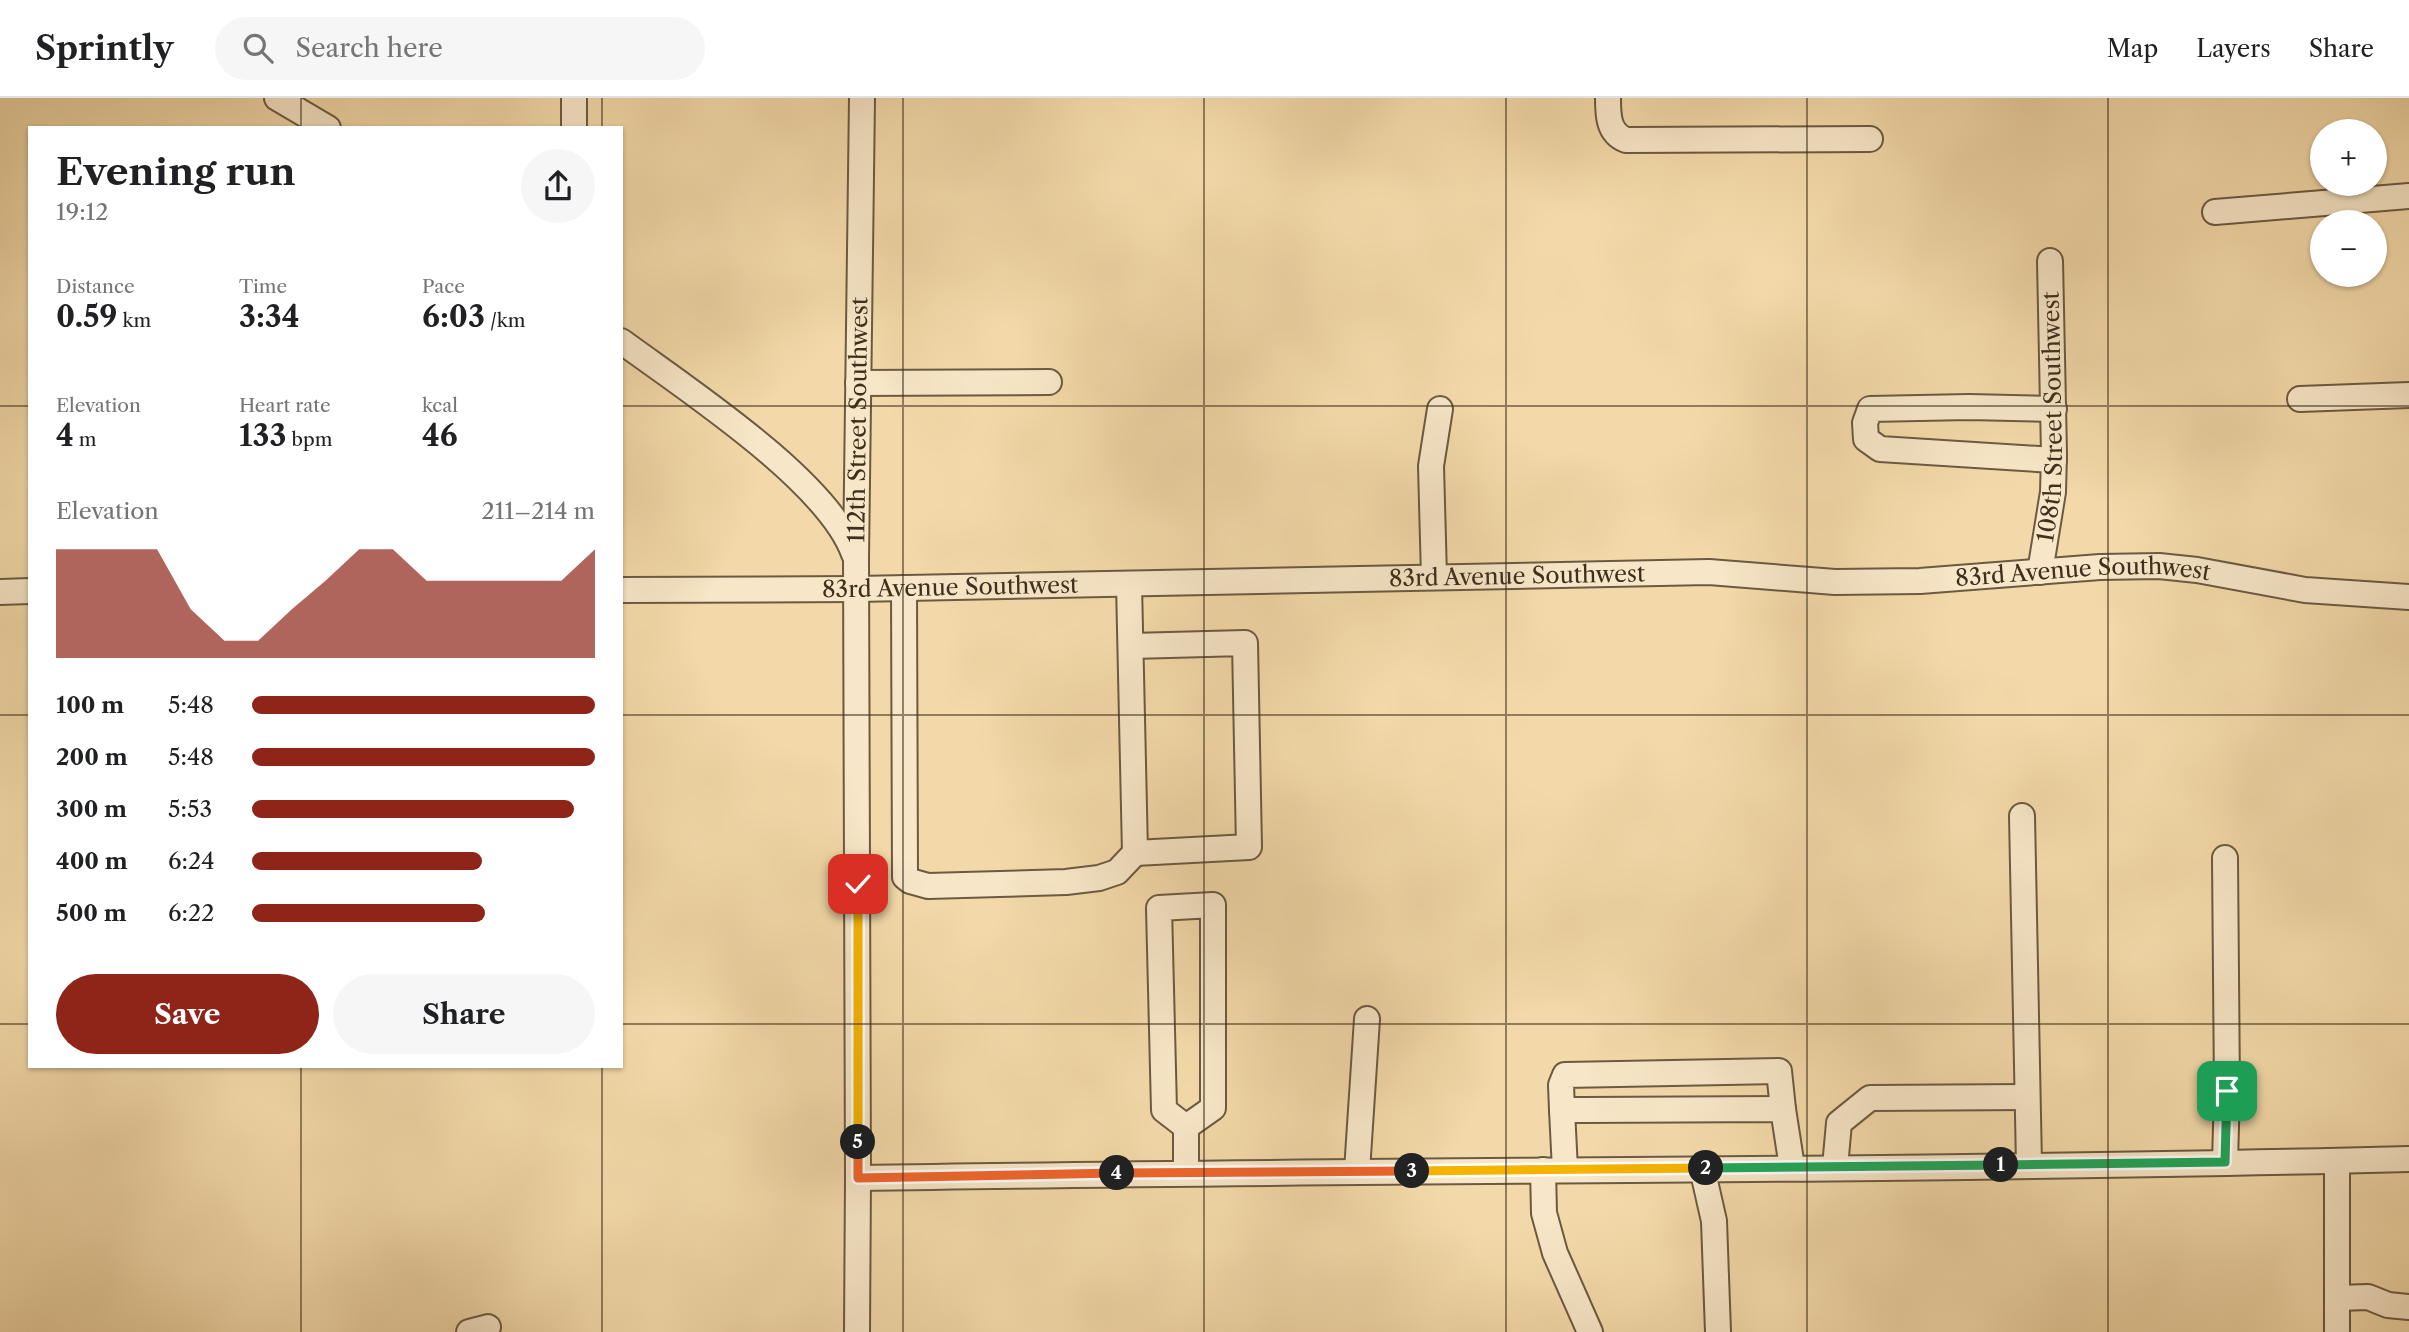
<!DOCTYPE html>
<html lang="en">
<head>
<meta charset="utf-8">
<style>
	body { margin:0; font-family:"Libre Caslon Text",serif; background:#f6f6f6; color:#202124; height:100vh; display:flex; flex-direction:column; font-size:26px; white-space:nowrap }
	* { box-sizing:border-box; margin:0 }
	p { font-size:23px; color:#757577 }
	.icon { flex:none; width:38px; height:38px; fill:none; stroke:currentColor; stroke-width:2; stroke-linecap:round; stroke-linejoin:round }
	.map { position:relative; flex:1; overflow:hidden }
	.drawer { position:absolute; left:28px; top:28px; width:595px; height:942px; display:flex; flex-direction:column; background:#fff; border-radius:0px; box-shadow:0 2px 5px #0004 }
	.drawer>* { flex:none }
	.fabs { position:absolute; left:2310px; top:21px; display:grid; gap:14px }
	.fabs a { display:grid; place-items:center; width:77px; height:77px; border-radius:50%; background:#fff; box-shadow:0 2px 5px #0004; font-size:35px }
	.pin { position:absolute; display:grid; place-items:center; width:60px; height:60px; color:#fff; margin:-30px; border-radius:14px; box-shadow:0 4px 10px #0006 }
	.km { position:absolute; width:35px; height:35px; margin:-18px; border-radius:50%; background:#222; color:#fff; font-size:19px; line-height:35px; text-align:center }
	.round { display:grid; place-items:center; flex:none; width:74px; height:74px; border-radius:37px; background:#f6f6f6 }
	.headline { display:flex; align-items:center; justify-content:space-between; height:119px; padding:0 28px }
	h1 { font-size:38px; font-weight:700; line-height:52px }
	.metrics { display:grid; grid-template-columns:repeat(3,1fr); gap:10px; height:119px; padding:7px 28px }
	.metrics div { display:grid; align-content:center }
	.metrics b { font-size:30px; font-weight:700 }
	.metrics small { font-size:19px; font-weight:400 }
	.metrics p { font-size:19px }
	.chart { height:196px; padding:14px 28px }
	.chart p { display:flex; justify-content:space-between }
	.chart svg { width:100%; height:126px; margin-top:7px; fill:#8f2418; opacity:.7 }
	.action { display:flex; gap:14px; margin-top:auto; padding:14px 28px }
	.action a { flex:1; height:80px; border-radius:42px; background:#8f2418; color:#fff; font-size:28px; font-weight:700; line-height:80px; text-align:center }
	.action a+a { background:#f6f6f6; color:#202124 }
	ul { padding:0 28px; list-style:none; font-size:23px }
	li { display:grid; grid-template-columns:112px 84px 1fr; align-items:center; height:52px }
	li i { height:18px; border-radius:9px; background:#8f2418 }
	header { display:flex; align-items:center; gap:42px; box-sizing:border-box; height:98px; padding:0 35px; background:#fff; border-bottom:2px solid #e0e0e0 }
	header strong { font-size:33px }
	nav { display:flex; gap:38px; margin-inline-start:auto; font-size:24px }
	.search { width:490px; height:63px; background:#f6f6f6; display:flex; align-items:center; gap:18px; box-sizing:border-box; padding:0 24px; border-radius:38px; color:#757577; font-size:26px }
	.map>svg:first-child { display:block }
</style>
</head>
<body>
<header>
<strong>Sprintly</strong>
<div class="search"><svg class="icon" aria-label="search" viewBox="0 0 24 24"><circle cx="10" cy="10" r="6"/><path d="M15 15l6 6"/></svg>Search here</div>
<nav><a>Map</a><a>Layers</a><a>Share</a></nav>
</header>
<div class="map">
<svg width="2409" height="1234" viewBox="0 0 2409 1234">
	<rect width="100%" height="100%" fill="#f3d9a9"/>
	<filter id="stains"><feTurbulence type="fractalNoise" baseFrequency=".00286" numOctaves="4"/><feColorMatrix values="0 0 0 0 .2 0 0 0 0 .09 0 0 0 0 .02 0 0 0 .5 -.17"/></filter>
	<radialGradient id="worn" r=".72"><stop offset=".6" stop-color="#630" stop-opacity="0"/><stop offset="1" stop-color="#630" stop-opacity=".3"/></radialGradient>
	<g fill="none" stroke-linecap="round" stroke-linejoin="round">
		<defs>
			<g id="minor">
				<polyline points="277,0 328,30"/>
				<path d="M1608,0C1608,17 1608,35 1626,42L1870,41"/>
				<polyline points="574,30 574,0"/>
				<polyline points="2215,114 2409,98"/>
				<path d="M621,243C685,290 828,383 854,456"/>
				<polyline points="858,285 1049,284"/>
				<polyline points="2300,301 2409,297"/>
				<polyline points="2054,362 1880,351 1866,341 1865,325 1870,311 1969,309 2054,311"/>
				<path id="s1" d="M2040,474L2053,394L2054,356L2050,163"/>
				<polyline points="1434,479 1431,368 1440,311"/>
				<polyline points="1129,486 1135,755 1249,749 1245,545 1131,548"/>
				<polyline points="904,490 905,779 910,783 928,788 1066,784 1099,780 1117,774 1135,755"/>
				<path id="s2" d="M621,492L857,491L1709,474L1835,484L1920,483L2100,469L2159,468L2197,472L2305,492L2409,499"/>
				<polyline points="0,494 30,493"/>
				<polyline points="2022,718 2029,1067"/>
				<polyline points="2225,760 2227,993 2225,1064"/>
				<polyline points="1562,1012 1561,987 1565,977 1779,973 1783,1011"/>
				<polyline points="1835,1069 1839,1025 1870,1000 2027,999"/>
				<polyline points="1702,1070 1714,1123 1718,1234"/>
				<polyline points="1543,1072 1544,1115 1555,1155 1590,1234"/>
				<polyline points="1565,1072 1562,1012 1582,1012 1783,1011 1792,1069"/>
				<polyline points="1357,1073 1367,921"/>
				<polyline points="1186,1074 1186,1029 1213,1010 1213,807 1159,810 1164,1012 1186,1029"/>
				<path d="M858,1080C1375,1071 1892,1074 2409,1061"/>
				<polyline points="2337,1200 2368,1199 2388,1207 2409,1209"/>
				<polyline points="469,1234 488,1229"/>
				<path id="s3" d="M857,1234L858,1080L856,460L862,0"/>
				<polyline points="2337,1234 2337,1063"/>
			</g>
		</defs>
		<!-- minor casing -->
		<use href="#minor" stroke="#6b5a42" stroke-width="28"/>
		<!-- minor -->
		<use href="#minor" stroke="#f7e6c7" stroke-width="24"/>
	</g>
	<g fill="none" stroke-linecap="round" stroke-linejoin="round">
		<defs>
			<polyline id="split-1" points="2001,1067 2225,1064 2227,993"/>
			<polyline id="split-2" points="1706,1070 2001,1067"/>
			<polyline id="split-3" points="1412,1073 1706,1070"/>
			<polyline id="split-4" points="1117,1075 1412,1073"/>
			<polyline id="split-5" points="858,1044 858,1080 1117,1075"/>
			<polyline id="split-6" points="858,786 858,1044"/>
		</defs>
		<!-- split-1 casing -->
		<use href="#split-1" stroke="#fff" stroke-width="14"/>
		<!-- split-2 casing -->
		<use href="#split-2" stroke="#fff" stroke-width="14"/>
		<!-- split-3 casing -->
		<use href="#split-3" stroke="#fff" stroke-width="14"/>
		<!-- split-4 casing -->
		<use href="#split-4" stroke="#fff" stroke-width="14"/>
		<!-- split-5 casing -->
		<use href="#split-5" stroke="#fff" stroke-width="14"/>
		<!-- split-6 casing -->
		<use href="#split-6" stroke="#fff" stroke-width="14"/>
		<!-- split-1 -->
		<use href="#split-1" stroke="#22a559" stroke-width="9"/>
		<!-- split-2 -->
		<use href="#split-2" stroke="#22a559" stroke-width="9"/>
		<!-- split-3 -->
		<use href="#split-3" stroke="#f5b400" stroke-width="9"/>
		<!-- split-4 -->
		<use href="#split-4" stroke="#f0652b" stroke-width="9"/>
		<!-- split-5 -->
		<use href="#split-5" stroke="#f0652b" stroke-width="9"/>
		<!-- split-6 -->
		<use href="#split-6" stroke="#f5b400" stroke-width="9"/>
	</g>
	<!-- grid -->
	<path fill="none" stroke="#3e2f1f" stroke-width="2" stroke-opacity="0.55" d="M301,0V30M602,0V30M903,0V1234M1204,0V1234M1506,0V1234M1807,0V1234M2108,0V1234M0,308H30M621,308H2409M0,617H30M621,617H2409M0,926H30M621,926H2409M301,968V1234M602,968V1234"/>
	<g text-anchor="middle" stroke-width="6" stroke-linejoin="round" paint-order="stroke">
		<!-- street labels -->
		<g font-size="23" fill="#3e2f1f" stroke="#f7e6c7">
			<text dy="8" stroke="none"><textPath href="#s1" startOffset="156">108th Street Southwest</textPath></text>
			<text dy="8" stroke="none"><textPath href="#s3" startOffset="912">112th Street Southwest</textPath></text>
			<text dy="8" stroke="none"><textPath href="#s2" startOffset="896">83rd Avenue Southwest</textPath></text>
			<text dy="8" stroke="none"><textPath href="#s2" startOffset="1463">83rd Avenue Southwest</textPath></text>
			<text dy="8" stroke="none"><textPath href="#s2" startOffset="329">83rd Avenue Southwest</textPath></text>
		</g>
	</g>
	<rect width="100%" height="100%" filter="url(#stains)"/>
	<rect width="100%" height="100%" fill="url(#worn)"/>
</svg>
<div class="fabs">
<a>+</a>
<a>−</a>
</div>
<div class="pin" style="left:2227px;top:993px;background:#1e9e55"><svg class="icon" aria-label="arrive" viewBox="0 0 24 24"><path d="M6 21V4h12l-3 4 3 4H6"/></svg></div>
<div class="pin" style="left:858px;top:786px;background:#d93025"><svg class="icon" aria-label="check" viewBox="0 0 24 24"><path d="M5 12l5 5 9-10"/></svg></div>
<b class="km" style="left:2001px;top:1067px">1</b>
<b class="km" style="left:1706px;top:1070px">2</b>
<b class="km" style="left:1412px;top:1073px">3</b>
<b class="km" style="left:1117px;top:1075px">4</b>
<b class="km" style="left:858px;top:1044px">5</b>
<section class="drawer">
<div class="headline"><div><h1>Evening run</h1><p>19:12</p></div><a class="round"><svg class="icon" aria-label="share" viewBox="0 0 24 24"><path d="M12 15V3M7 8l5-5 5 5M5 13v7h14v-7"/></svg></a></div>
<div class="metrics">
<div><p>Distance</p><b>0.59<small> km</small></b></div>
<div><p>Time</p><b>3:34</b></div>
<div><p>Pace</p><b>6:03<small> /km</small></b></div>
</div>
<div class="metrics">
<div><p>Elevation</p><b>4<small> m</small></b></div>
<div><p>Heart rate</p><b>133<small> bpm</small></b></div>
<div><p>kcal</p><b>46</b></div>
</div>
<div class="chart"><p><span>Elevation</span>211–214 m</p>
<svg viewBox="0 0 160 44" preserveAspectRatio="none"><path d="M0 44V6L10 6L20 6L30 6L40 27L50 38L60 38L70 27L80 17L90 6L100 6L110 17L120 17L130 17L140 17L150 17L160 6V44z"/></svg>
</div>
<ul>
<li><b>100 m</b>5:48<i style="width:100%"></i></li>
<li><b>200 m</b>5:48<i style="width:100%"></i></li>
<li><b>300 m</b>5:53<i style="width:94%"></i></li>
<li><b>400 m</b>6:24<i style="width:67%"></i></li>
<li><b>500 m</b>6:22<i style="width:68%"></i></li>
</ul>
<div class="action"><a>Save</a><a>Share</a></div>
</section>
</div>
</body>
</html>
